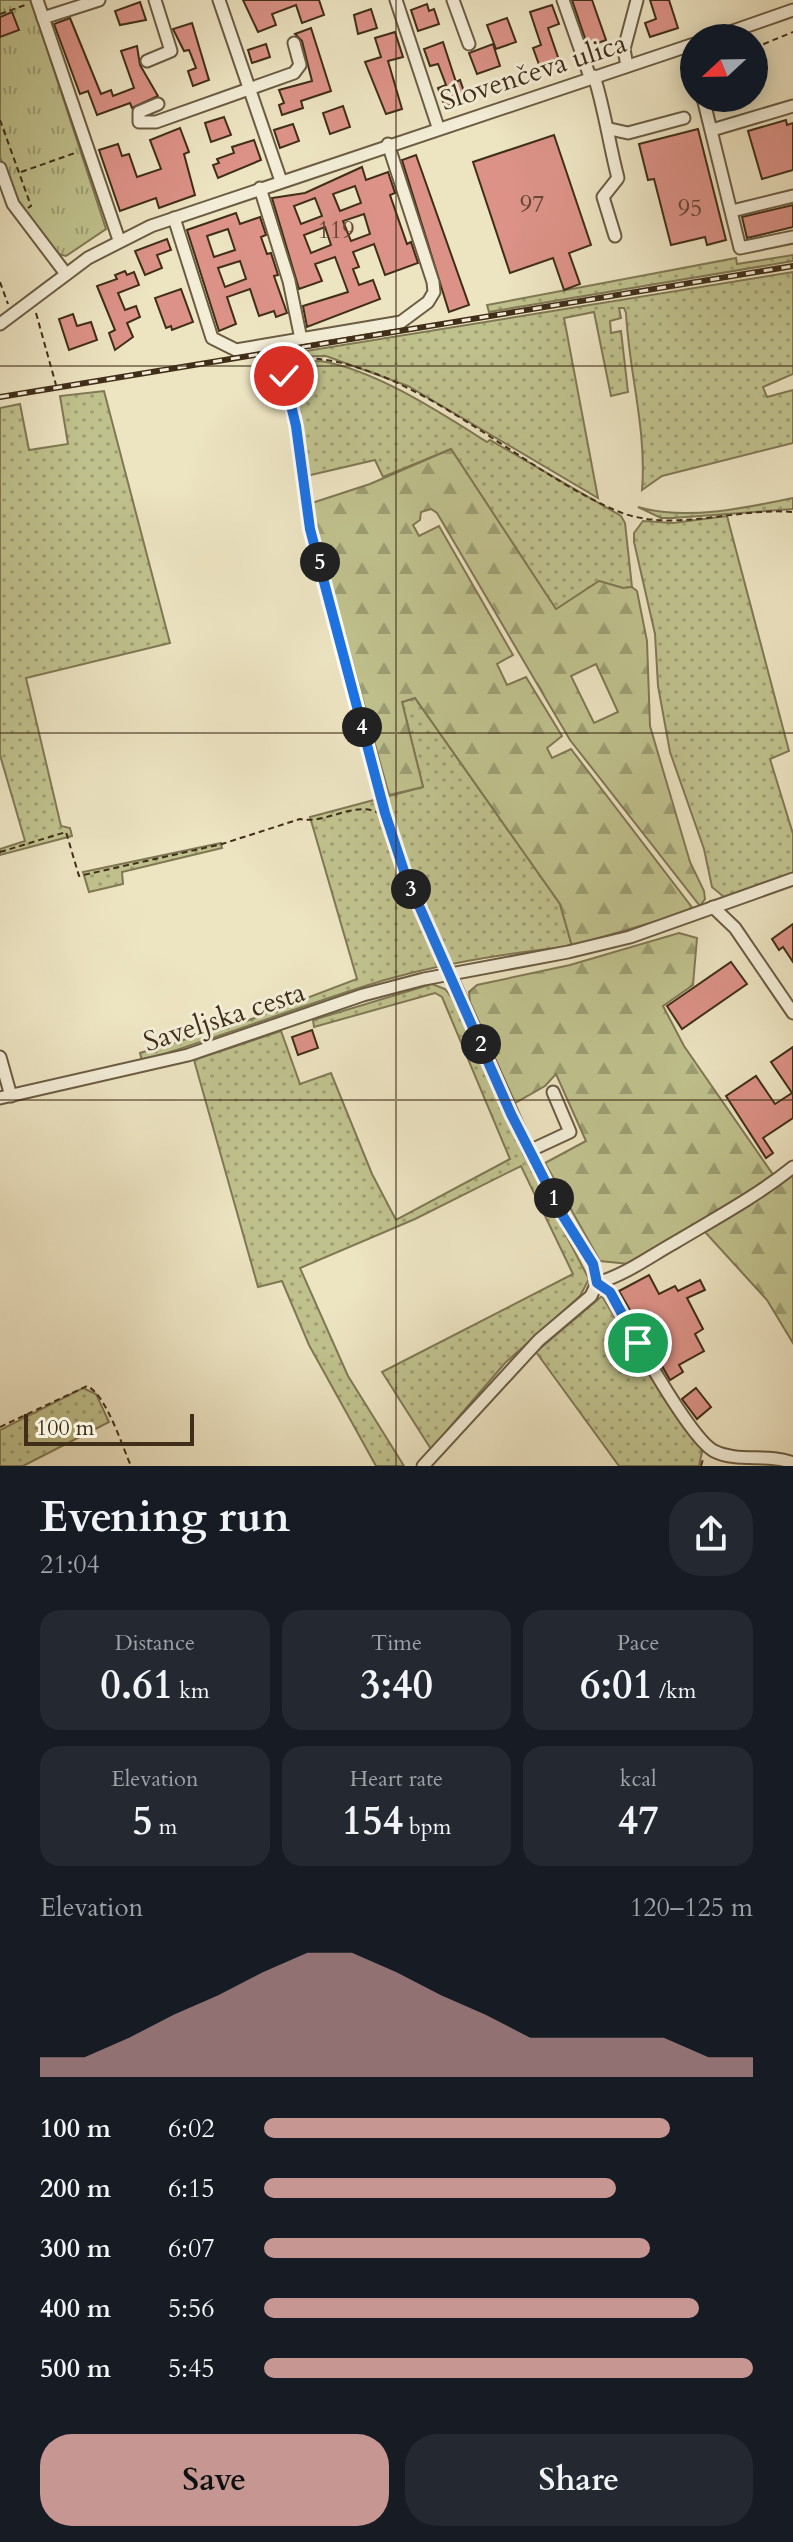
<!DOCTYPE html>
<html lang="en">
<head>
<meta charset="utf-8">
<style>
	body { margin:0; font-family:Cardo,serif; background:#242831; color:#f1f3f6; height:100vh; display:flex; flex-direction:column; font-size:30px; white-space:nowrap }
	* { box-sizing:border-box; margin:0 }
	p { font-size:26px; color:#9ea1a6 }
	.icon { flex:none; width:44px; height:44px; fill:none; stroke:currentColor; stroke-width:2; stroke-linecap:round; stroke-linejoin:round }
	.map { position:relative; height:1466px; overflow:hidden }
	.sheet { display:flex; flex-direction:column; background:#171b24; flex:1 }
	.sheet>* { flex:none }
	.needle { width:52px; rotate:248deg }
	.fabs { position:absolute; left:680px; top:24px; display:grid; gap:16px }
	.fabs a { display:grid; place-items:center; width:88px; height:88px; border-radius:50%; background:#171b24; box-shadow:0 4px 20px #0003; font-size:40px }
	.scale { position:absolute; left:24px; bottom:20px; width:170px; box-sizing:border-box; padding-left:8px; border:4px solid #402e19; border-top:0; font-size:22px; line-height:28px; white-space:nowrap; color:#402e19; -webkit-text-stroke:6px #f3edd7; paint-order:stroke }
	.pin { position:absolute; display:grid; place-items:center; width:68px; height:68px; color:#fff; margin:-34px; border:4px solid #fff; border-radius:50%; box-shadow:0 2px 8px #0007 }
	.km { position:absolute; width:40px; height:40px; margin:-20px; border-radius:50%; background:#222; color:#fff; font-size:22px; line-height:40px; text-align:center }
	.round { display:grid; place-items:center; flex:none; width:84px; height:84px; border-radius:32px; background:#242831 }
	.overview { display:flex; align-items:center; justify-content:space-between; height:136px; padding:0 40px }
	h1 { font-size:44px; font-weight:600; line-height:60px }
	.figures { display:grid; grid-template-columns:repeat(3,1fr); gap:12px; height:136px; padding:8px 40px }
	.figures div { display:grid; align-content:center; border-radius:20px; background:#242831; text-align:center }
	.figures b { font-size:40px; font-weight:600 }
	.figures small { font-size:22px; font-weight:400 }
	.figures p { font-size:22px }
	.chart { height:224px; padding:16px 40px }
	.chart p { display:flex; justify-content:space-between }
	.chart svg { width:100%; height:144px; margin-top:8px; fill:#c59692; opacity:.7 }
	.cta { display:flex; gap:16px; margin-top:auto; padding:16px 40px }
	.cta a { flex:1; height:92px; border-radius:32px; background:#c59692; color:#111; font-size:32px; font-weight:600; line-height:92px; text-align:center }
	.cta a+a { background:#242831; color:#f1f3f6 }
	ul { padding:0 40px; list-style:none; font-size:26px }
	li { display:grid; grid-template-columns:128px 96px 1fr; align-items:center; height:60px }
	li i { height:20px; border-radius:10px; background:#c59692 }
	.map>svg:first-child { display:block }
</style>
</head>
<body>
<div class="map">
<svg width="793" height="1466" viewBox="0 0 793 1466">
	<defs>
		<pattern id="grass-dots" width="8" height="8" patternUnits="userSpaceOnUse" patternTransform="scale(2)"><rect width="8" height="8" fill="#c0c28e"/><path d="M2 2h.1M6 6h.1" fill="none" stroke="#9d9e73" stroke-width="1.8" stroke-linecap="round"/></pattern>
		<pattern id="forest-firs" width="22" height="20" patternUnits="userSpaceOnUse" patternTransform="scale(2)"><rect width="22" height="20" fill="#c0c28e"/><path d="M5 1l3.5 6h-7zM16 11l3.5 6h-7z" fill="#9d9e73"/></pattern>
		<pattern id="park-tufts" width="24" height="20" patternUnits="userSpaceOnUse" patternTransform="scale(2)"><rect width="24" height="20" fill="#c0c28e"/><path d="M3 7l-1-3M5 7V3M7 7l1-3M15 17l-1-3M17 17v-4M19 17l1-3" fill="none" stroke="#9d9e73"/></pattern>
	</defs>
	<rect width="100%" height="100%" fill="#ede4c2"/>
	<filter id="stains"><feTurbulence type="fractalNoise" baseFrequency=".0025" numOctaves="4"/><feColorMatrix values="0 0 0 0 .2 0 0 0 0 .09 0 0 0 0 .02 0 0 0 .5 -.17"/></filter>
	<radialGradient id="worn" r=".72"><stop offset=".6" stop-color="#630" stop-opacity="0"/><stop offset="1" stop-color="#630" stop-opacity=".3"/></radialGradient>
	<!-- grass -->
	<g fill="url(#grass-dots)" stroke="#807854" stroke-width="2">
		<polygon points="793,255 793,261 489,312 487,305 736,258 737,264"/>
		<path d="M793,272V374L763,387L767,397L793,390V443L662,476L642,490C647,430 629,373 626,313L624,308H619L621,318L610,321L611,333L621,331L628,392L611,396L594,312L564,318L598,498L408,386L326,356L269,357Z"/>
		<path d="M320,361C374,369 441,413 487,442L490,440L621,516L625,523L632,587L623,588L599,581L556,610L451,449L383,477L375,460L302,477L273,363Z"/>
		<polygon points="104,391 170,643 26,678 61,826 70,828 72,836 0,855 0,849 25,841 0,755 0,408 20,404 29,450 68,444 60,396"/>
		<path d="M793,498V509L673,518H661L638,507C685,521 746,508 793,498Z"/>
		<polygon points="727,516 789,751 770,759 793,834 793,874 724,897 712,887 704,849 670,752 658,686 655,634 634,542 634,533 643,521 673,523"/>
		<path d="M415,698L560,904L572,946C502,954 429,965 362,987C288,1011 216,1038 142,1061L140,1053L249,1020L357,979L310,817L423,787L402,702Z"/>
		<polygon points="221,843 222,848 122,872 123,884 89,892 83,872"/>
		<polygon points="432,984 445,989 453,999 524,1155 589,1279 580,1296 505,1363 431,1449 382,1372 573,1274 521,1166 415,1219 300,1268 348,1376 404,1466 376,1466 309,1345 282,1281 258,1287 194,1060 281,1031 300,1084 331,1073 372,1174 396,1220 510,1159 442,997 435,993 314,1027 313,1020"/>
		<polygon points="602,1296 631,1345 699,1440 702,1452 699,1466 619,1466 536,1352"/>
		<polygon points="83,1388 96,1394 109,1422 23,1466 0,1466 0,1430"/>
	</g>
	<!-- forest -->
	<g fill="url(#forest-firs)" stroke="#807854" stroke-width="2" fill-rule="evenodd">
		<path d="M451,449L556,609L599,581L623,588L632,587L637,591L647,641L650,726L690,862L704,891L705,899L700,906L570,740L437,513L431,509L421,512L420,520L413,525L419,536L439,526L513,655L497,664L507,685L526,677L562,736L547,748L552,758L571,749L694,910L572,946L560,904L415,698L402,702L423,787L389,795L309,504L370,484ZM596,664L618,712L594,723L571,676Z"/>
		<polygon points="679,933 697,938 693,985 663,1006 684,1046 774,1176 629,1264 600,1261 545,1163 586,1141 556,1074 545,1086 515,1103 470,1002 469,992 477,985 570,965"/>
		<polygon points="793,1173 793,1343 767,1300 705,1232"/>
	</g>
	<!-- park -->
	<polygon fill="url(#park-tufts)" stroke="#807854" stroke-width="2" points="0,0 31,0 106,229 66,256 58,254 39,236 19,207 0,157"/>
	<!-- building -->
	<g fill="#dc9287" stroke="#402e19" stroke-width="2" fill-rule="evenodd">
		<polygon points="243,0 319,0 324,15 302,23 296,5 272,14 276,25 258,32"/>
		<polygon points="572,0 592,0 606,40 588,47"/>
		<polygon points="650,0 669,0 678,28 650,37 645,23 656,19"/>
		<polygon points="140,2 146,20 120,25 115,11"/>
		<polygon points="427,4 429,11 434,9 439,24 418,31 411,10"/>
		<polygon points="552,5 559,24 548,28 560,63 541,70 533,48 541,45 530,12"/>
		<polygon points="371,9 377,28 358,34 354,15"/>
		<polygon points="12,12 19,30 0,37 0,17"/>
		<polygon points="70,18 101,94 111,90 113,96 134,88 121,51 137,46 140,65 158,96 132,108 130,103 97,115 88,91 80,94 54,24"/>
		<polygon points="507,18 516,42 496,49 487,25"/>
		<polygon points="192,23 209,80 193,86 188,71 196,68 189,50 184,51 173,29"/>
		<polygon points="311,28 331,91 301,101 303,108 282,115 279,105 284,103 279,90 312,81 302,41 295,34"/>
		<polygon points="395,32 403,57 388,61 402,109 386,114 365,62 381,57 375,38"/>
		<polygon points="443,42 456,82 460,80 467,100 445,107 438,88 446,85 438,64 430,66 424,49"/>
		<polygon points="266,44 270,57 252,63 248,50"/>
		<polygon points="493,44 500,66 477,74 469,53"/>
		<polygon points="343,106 350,127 330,134 323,113"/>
		<polygon points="224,117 231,135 211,142 205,123"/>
		<polygon points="786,120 787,125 793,123 793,170 762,179 748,131"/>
		<polygon points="293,124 299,141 280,148 274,130"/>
		<polygon points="180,128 189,152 184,154 195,195 159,208 156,198 120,211 99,150 118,144 122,156 129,154 137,177 161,169 150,140"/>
		<polygon points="698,129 726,240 707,245 705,237 671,245 654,179 648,180 639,144"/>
		<polygon points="554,135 591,245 569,253 580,284 564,290 553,258 510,273 473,162"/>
		<polygon points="254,140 261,160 218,178 213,165 219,163 217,159 234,153 232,147"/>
		<polygon points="416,155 469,305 449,312 402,160"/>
		<path d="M362,167L366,180L388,172L395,193L390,195L407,244L411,242L418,263L385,275L374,244L353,252L359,267L353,269L359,285L373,280L380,299L307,327L303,306L348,292L335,257L315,264L322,281L299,289L272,198L305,193ZM355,186L361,203L340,211L333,194ZM315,198L322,216L301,224L294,206ZM364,214L370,234L351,241L343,221ZM325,227L331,245L311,253L304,235Z"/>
		<polygon points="793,205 793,227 747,238 742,217"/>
		<path d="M236,213L240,224L260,217L266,235L261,237L267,254L271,253L278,275L274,276L287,313L276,317L274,311L259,316L250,289L227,297L236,324L219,331L187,230ZM228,229L235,250L214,257L207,236ZM240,261L246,279L225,287L218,268Z"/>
		<polygon points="167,239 171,250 157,255 162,268 145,275 135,251"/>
		<polygon points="125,271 127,275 134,272 139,285 118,293 125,310 136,306 140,317 127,323 133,337 115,350 109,333 115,330 97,286 117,279 115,275"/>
		<polygon points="181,289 193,322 172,330 171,326 166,328 155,298"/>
		<polygon points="73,314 77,326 91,322 97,340 69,350 59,319"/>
		<polygon points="793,924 793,962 783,947 779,950 772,939"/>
		<polygon points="731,962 747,984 682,1029 667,1006"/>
		<polygon points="312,1030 318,1048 298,1055 292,1037"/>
		<polygon points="793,1047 793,1118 763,1138 773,1153 766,1158 726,1096 756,1076 775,1104 792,1093 771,1062"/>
		<polygon points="649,1275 659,1294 675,1286 678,1291 700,1280 705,1290 687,1298 703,1329 695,1334 704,1351 679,1365 683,1372 670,1380 619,1291"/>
		<polygon points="696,1388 711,1407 697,1419 682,1399"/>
	</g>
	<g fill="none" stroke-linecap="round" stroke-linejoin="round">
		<defs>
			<g id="minor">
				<polyline points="37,0 119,240"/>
				<polyline points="219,0 281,181"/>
				<polyline points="396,0 438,127"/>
				<polyline points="453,0 469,44"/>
				<polyline points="563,0 590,77"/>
				<polyline points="43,18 99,0"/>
				<polyline points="713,38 793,10"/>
				<polyline points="689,46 694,69"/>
				<polyline points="147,61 171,51 155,0"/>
				<polyline points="627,66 624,49 637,0"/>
				<path d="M594,76C605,111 609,144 618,178L603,197L615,236"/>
				<polyline points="703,98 740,248 793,237"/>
				<polyline points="158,104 139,112 139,122 156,122 294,73 300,65 294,43"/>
				<polyline points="610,129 628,133 684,118"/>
				<polyline points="712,130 793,106"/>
				<polyline points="0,168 13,204 66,274"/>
				<polyline points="260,188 289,281 301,339"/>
				<polyline points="732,211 793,196"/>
				<polyline points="174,218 212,338 236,350 401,322 428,302 434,292 433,282 388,144"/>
				<polyline points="0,324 88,258 151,226 694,44"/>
				<polyline points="713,907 735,928 793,1013"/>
				<polyline points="0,1057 11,1096"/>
				<polyline points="0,1098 188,1055 363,995 424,979 568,952 630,937 793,879"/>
				<polyline points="529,1151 570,1132 553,1092"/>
				<path d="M597,1283L610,1292C626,1322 689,1438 714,1451C738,1463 768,1453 793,1463"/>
				<path d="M597,1283C625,1275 649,1257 674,1243C714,1219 757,1196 793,1167"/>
				<polyline points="423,1466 539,1340 591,1296 597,1283 593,1264 563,1216 529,1151 450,974"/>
			</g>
		</defs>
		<!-- minor casing -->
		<use href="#minor" stroke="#6b5c43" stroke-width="15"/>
		<!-- path -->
		<g stroke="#402e19" stroke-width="2" stroke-dasharray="6 4" stroke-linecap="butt">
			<polyline points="0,14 25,5"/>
			<polyline points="754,48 793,32"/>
			<polyline points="748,98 750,105"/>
			<polyline points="0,120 31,206 28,208"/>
			<polyline points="21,172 75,153"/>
			<polyline points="0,282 8,304"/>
			<polyline points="36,313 56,385"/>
			<path d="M0,852L66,832L79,876L222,844L300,819C329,825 361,795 385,818"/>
			<path d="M444,962L405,874L385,813L310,529L296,426L284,376L300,358C409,358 519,470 617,511C672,534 736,507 793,512"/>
			<path d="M0,1427L87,1386C106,1394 122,1446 131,1466"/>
			<polyline points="701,1466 703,1459"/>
		</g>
		<!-- minor -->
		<use href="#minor" stroke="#f3edd7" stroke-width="11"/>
		<defs>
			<polyline id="rail" points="0,397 793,266"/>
		</defs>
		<!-- rail casing -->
		<use href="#rail" stroke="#402e19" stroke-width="6"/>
		<!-- rail -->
		<use href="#rail" stroke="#f3edd7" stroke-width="3" stroke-dasharray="9" stroke-linecap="butt"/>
	</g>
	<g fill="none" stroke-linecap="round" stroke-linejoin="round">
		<defs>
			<polyline id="route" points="284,376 296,426 310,529 385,813 405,874 511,1114 563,1216 593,1264 597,1283 610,1292 638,1343"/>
		</defs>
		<!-- route casing -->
		<use href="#route" stroke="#fff" stroke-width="16"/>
		<!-- route -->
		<use href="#route" stroke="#1a73e8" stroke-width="10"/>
	</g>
	<!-- grid -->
	<path fill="none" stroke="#402e19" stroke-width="2" stroke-opacity="0.55" d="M396,0V1466M0,366H793M0,733H793M0,1100H793"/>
	<g text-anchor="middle" stroke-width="6" stroke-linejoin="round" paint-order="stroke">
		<!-- number labels -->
		<g font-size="24" fill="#674734">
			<text x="532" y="212">97</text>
			<text x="690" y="216">95</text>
			<text x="336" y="238">119</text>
		</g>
		<!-- street labels -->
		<g font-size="28" fill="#402e19" stroke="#f3edd7">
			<text transform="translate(533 71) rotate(-18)" y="10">Slovenčeva ulica</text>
			<text transform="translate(224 1016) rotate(-18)" y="10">Saveljska cesta</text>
		</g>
	</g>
	<rect width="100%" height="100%" filter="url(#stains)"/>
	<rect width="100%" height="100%" fill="url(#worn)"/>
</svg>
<div class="fabs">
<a><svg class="needle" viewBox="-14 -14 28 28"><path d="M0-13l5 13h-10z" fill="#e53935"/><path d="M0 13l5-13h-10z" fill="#9ea1a6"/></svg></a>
</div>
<div class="scale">100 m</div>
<div class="pin" style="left:638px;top:1343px;background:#1e9e55"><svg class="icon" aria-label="arrive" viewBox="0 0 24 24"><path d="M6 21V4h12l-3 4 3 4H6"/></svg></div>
<div class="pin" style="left:284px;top:376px;background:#d93025"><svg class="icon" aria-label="check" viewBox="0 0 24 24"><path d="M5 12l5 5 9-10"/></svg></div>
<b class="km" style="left:554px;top:1198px">1</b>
<b class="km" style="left:481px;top:1044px">2</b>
<b class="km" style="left:411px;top:889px">3</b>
<b class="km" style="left:362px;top:727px">4</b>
<b class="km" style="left:320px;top:562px">5</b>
</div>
<section class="sheet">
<div class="overview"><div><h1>Evening run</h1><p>21:04</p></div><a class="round"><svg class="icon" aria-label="share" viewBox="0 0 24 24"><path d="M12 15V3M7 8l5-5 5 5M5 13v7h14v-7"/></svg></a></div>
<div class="figures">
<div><p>Distance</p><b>0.61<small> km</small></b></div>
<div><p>Time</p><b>3:40</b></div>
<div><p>Pace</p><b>6:01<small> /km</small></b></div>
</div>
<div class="figures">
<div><p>Elevation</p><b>5<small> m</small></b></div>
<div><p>Heart rate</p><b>154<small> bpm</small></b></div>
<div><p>kcal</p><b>47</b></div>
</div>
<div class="chart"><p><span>Elevation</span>120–125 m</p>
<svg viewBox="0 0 160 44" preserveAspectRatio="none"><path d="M0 44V38L10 38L20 32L30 25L40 19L50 12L60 6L70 6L80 12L90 19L100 25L110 32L120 32L130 32L140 32L150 38L160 38V44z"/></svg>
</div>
<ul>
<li><b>100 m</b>6:02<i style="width:83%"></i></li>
<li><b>200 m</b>6:15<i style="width:72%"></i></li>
<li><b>300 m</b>6:07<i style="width:79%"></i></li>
<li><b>400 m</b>5:56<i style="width:89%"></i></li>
<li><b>500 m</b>5:45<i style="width:100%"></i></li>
</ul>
<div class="cta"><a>Save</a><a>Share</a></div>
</section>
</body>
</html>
